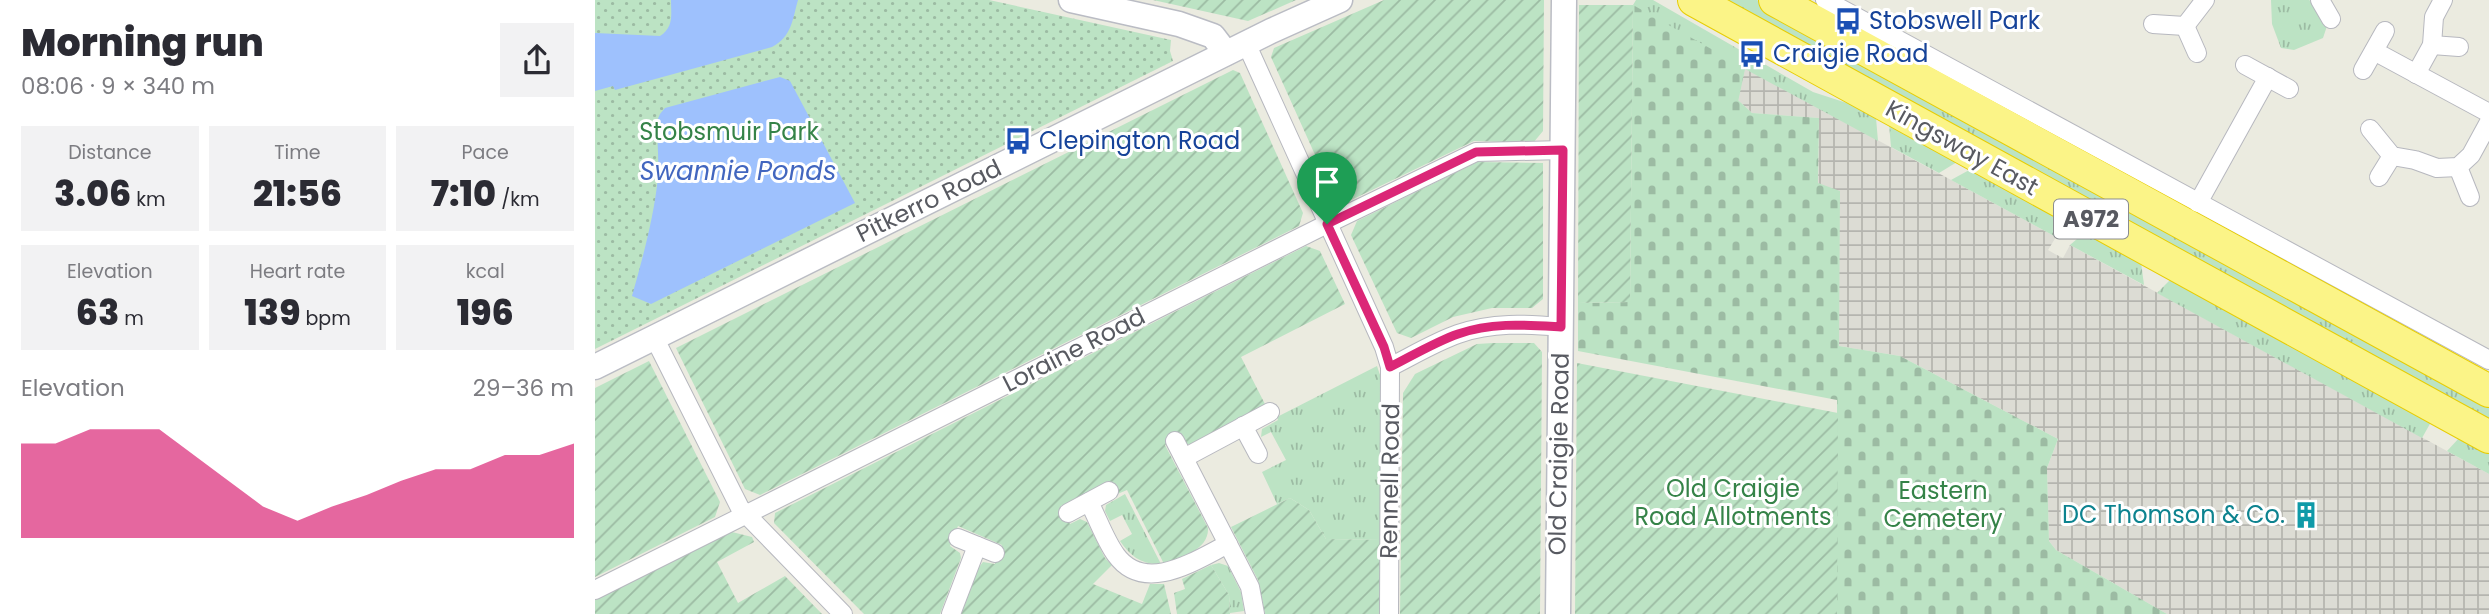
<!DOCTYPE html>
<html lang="en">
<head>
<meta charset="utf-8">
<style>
	body { margin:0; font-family:Poppins,sans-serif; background:#f2f2f3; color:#2b2b33; height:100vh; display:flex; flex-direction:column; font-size:26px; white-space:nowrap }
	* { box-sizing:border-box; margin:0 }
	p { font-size:23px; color:#7c7c81 }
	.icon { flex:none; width:38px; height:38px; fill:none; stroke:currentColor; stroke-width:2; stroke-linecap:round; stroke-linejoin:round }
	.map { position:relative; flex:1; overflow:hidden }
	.details { display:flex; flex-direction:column; background:#fff; width:595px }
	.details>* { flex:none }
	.pin { position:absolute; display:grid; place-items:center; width:60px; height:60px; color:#fff; margin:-72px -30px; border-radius:50% 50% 50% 0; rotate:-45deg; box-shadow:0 0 7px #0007 }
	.pin .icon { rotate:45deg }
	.round { display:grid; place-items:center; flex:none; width:74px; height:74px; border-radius:0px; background:#f2f2f3 }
	.overview { display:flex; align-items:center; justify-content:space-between; height:119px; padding:0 21px }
	h1 { font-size:38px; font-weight:800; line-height:52px }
	.figures { display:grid; grid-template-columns:repeat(3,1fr); gap:10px; height:119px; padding:7px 21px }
	.figures div { display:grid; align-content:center; border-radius:0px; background:#f2f2f3; text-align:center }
	.figures b { font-size:35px; font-weight:800 }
	.figures small { font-size:19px; font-weight:400 }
	.figures p { font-size:19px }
	.chart { height:196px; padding:14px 21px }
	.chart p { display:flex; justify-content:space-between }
	.chart svg { width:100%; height:126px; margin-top:7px; fill:#db2777; opacity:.7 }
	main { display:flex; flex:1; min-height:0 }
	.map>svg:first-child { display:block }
</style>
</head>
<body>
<main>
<section class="details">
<div class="overview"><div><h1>Morning run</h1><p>08:06 · 9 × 340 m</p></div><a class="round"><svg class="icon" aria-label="share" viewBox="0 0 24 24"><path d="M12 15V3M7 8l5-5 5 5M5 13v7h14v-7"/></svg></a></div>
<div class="figures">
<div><p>Distance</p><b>3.06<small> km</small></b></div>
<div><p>Time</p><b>21:56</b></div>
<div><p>Pace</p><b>7:10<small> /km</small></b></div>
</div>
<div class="figures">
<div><p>Elevation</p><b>63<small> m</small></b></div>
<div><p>Heart rate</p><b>139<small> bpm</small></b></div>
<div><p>kcal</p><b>196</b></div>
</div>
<div class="chart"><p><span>Elevation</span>29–36 m</p>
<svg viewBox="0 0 160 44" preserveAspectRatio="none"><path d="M0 44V11L10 11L20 6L30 6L40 6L50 15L60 24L70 33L80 38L90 33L100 29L110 24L120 20L130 20L140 15L150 15L160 11V44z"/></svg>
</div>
</section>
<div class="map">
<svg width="1894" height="614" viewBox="0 0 1894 614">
	<defs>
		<pattern id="industrial-grid" width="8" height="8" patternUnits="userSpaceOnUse" patternTransform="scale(1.75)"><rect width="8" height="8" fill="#dcdcd4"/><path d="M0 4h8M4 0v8" fill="none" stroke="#b5b5af"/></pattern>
		<pattern id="grass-tufts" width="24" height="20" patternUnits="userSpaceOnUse" patternTransform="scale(1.75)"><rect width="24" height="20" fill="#bce3c4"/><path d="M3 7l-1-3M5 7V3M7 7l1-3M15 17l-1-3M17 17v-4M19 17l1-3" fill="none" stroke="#9cbba3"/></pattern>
		<pattern id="cemetery-stones" width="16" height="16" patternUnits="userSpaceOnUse" patternTransform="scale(1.75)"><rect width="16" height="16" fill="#bce3c4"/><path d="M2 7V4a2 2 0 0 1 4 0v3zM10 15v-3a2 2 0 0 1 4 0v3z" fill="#9cbba3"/></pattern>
		<pattern id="park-dots" width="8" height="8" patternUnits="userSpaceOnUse" patternTransform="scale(1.75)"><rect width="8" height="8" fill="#bce3c4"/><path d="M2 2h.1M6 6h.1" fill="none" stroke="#9cbba3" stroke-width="1.8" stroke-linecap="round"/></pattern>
		<pattern id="garden-furrows" width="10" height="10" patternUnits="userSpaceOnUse" patternTransform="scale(1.75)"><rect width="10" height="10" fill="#bce3c4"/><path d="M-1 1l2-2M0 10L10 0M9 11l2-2" fill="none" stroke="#9cbba3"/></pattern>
	</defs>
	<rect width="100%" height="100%" fill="#ebebe0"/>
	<!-- industrial -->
	<polygon fill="url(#industrial-grid)" points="1150,68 1461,237 1453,250 1460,254 1468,258 1475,245 1894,474 1894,614 1572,614 1461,550 1454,541 1452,468 1463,439 1305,356 1244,346 1223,184 1224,118 1157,113 1143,100"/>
	<!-- grass -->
	<g fill="url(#grass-tufts)">
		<polygon points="1041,0 1058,0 1218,92 1261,106 1281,118 1283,141 1150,69 1141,111 1038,5"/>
		<polygon points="1113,0 1162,0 1894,401 1894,427"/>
		<polygon points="1676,0 1714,0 1717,2 1732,26 1728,38 1699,50 1686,48 1677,24"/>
		<polygon points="1294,124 1362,162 1344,173 1296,147"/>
		<polygon points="1376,169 1463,217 1461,237 1356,180"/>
		<polygon points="1490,232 1546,262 1549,285 1475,245"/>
		<polygon points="1577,278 1836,422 1827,438 1562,293"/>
		<polygon points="782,366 786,378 785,540 731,539 714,510 695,498 682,504 667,472 691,460 676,432 666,437 667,429 683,420 682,417"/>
		<polygon points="1865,437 1894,453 1894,474 1852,451"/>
		<path d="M530,494L566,564C547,565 535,556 525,541L537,534L527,515L515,521L510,511L511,505Z"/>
		<polygon points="624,563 633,566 646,592 649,611 635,613 634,595 616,565"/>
	</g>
	<!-- cemetery -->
	<polygon fill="url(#cemetery-stones)" points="1038,5 1150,68 1143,100 1157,113 1224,118 1223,183 1245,191 1244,346 1305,356 1463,439 1452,468 1454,541 1461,550 1572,614 1242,614 1242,400 983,351 983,303 1035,302"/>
	<!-- park -->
	<polygon fill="url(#park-dots)" points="0,0 394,0 576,40 575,51 578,61 0,349"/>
	<!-- garden -->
	<g fill="url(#garden-furrows)">
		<polygon points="558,0 701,0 653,21"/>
		<polygon points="789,0 949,0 948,131 938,143 879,141 752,202 739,197 676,57 679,48"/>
		<polygon points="984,5 1038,5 1035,302 983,303"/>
		<polygon points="638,70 645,73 708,213 704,226 165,495 150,489 81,348"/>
		<polygon points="882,162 948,163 948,299 937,308 897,308 858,317 816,338 802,333 756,235 762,221"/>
		<path d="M711,246L725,251L750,304L646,357L672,408L597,445L588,443L585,437L570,445L613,528C614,549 587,558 569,564L532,490L520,495L513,481L466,506L475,524L485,519L492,522L510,558L517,565L498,584L547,604L555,584H569L576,614H366L384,567L388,562L400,564L407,545L363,526L355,546L365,553L366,558L345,614H269L179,523L180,513Z"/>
		<polygon points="898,343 939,343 947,352 945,614 805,614 808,393 820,374 882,344"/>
		<polygon points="54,361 125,502 120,517 0,577 0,388"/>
		<polygon points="982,363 1243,413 1242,614 980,614"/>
		<polygon points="695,498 714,510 731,539 785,540 785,614 670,614 663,580 636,527"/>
		<polygon points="137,532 157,537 159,542 122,562 143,603 190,576 227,614 0,614 0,600"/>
		<polygon points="616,565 634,595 635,614 582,614 579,593 590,589 587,579"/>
	</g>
	<!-- water -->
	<g fill="#9ec1fd">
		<path d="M76,0H203C197,21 197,36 177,47L20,90L18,86L0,91V33L65,36C79,27 76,15 76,0Z"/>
		<path d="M185,77L195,81L260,203L56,304L37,296C48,257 59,217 63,177C64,158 62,139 62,121L65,114L70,108Z"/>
	</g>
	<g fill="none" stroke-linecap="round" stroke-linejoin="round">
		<defs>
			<g id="street">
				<polyline points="1230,0 1894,360"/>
				<polyline points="1725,0 1736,19"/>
				<polyline points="1558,24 1590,26 1610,0"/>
				<polyline points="1590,26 1602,53"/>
				<polyline points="651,43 789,347 795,367 794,614"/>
				<polyline points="1837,45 1864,47"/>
				<polyline points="1779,51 1894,113"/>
				<polyline points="1650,65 1694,89"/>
				<polyline points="1768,70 1790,31"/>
				<polyline points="1821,74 1837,45 1839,17 1848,0"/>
				<polyline points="1775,129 1797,156 1820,160 1842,168 1863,167 1876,155 1894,122"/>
				<polyline points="1863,167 1875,197"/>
				<polyline points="1784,177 1797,156"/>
				<polyline points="1603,203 1673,77"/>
				<polyline points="59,337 145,508 248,614"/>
				<path d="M795,367C817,356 840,342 863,334C897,322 931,324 966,327"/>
				<polyline points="648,426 663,454"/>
				<polyline points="580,441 655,587 660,614"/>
				<polyline points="589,458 675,412"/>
				<path d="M494,502C503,519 510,540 521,555C550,595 601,560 633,544"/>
				<polyline points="473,513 514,491"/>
				<polyline points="363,538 400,553"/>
				<polyline points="0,590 732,224 881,152 968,150"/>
				<polyline points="356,614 382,546"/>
			</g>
			<g id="secondary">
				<polyline points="476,0 584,24 618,36 631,53"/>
				<polyline points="0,367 676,31 745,0"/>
				<polyline points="963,614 969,0"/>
			</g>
			<g id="highway">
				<polyline points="1099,0 1894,437"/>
				<polyline points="1180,0 1894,391"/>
			</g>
		</defs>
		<!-- street casing -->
		<use href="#street" stroke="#b7b8bf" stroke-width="20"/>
		<!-- secondary casing -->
		<use href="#secondary" stroke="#babcc4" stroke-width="27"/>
		<!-- highway casing -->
		<use href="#highway" stroke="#e7cd04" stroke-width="34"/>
		<!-- street -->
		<use href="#street" stroke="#fff" stroke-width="18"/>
		<!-- secondary -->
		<use href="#secondary" stroke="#fff" stroke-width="24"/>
		<!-- highway -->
		<use href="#highway" stroke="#fbf487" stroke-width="32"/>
	</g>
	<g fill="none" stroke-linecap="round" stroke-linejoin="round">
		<defs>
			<path id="route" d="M968,150L966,327C931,325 897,322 863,334C840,342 817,356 795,367L789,347L732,224L881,152Z"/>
		</defs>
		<!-- route casing -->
		<use href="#route" stroke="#fff" stroke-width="14"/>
		<!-- route -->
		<use href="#route" stroke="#db2777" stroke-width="9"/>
	</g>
	<!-- icons -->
	<defs>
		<symbol id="bus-bare" viewBox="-9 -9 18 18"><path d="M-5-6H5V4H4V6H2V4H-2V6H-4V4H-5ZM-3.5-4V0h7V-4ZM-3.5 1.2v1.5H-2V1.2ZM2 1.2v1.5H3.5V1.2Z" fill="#1a4fb4" stroke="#fff" stroke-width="2.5" paint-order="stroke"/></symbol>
		<symbol id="building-bare" viewBox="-9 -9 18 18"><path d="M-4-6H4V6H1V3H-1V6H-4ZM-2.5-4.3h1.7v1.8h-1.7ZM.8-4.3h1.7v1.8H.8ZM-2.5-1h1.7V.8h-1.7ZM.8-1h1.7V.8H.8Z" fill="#0f9aa8" stroke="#fff" stroke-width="2.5" paint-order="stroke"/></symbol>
	</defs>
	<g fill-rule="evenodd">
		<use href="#bus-bare" x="1234" y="2" width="38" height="38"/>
		<use href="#bus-bare" x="1138" y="35" width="38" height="38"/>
		<use href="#bus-bare" x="404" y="122" width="38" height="38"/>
		<use href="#building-bare" x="1692" y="496" width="38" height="38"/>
	</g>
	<g text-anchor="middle" stroke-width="6" stroke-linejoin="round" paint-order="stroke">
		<!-- shield labels -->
		<rect fill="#fff" stroke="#8a8c90" stroke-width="2" x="1459" y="199.5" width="74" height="39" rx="5"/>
		<g font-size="23" font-weight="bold" fill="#585a61">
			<text x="1496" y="227">A972</text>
		</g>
		<!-- transit labels -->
		<g font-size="24" fill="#164399" stroke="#fff" text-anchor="start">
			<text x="1274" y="29">Stobswell Park</text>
			<text x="1178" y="62">Craigie Road</text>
			<text x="444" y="149">Clepington Road</text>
		</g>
		<!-- park labels -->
		<g font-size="24" fill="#358348" stroke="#fff">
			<text x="134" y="140">Stobsmuir Park</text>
			<text x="1138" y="497">Old Craigie<tspan x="1138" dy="28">Road Allotments</tspan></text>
			<text x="1348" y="499">Eastern<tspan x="1348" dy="28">Cemetery</tspan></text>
		</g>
		<!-- street labels -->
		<g font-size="24" fill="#585a61" stroke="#fff">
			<text transform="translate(1367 148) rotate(29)" y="8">Kingsway East</text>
			<text transform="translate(334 201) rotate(-26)" y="8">Pitkerro Road</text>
			<text transform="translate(479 350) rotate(-27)" y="8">Loraine Road</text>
			<text transform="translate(964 454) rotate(-89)" y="8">Old Craigie Road</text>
			<text transform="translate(795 481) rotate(-89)" y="8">Rennell Road</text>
		</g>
		<!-- culture labels -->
		<g font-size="24" fill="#0d838f" stroke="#fff" text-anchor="end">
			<text x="1690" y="523">DC Thomson &amp; Co.</text>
		</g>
		<!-- water labels -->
		<g font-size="26" font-style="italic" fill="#4266bf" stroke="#fff">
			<text x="143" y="180">Swannie Ponds</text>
		</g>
	</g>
</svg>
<div class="pin" style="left:732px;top:224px;background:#1e9e55"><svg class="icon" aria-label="arrive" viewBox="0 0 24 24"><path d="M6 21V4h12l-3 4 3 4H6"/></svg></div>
</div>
</main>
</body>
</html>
